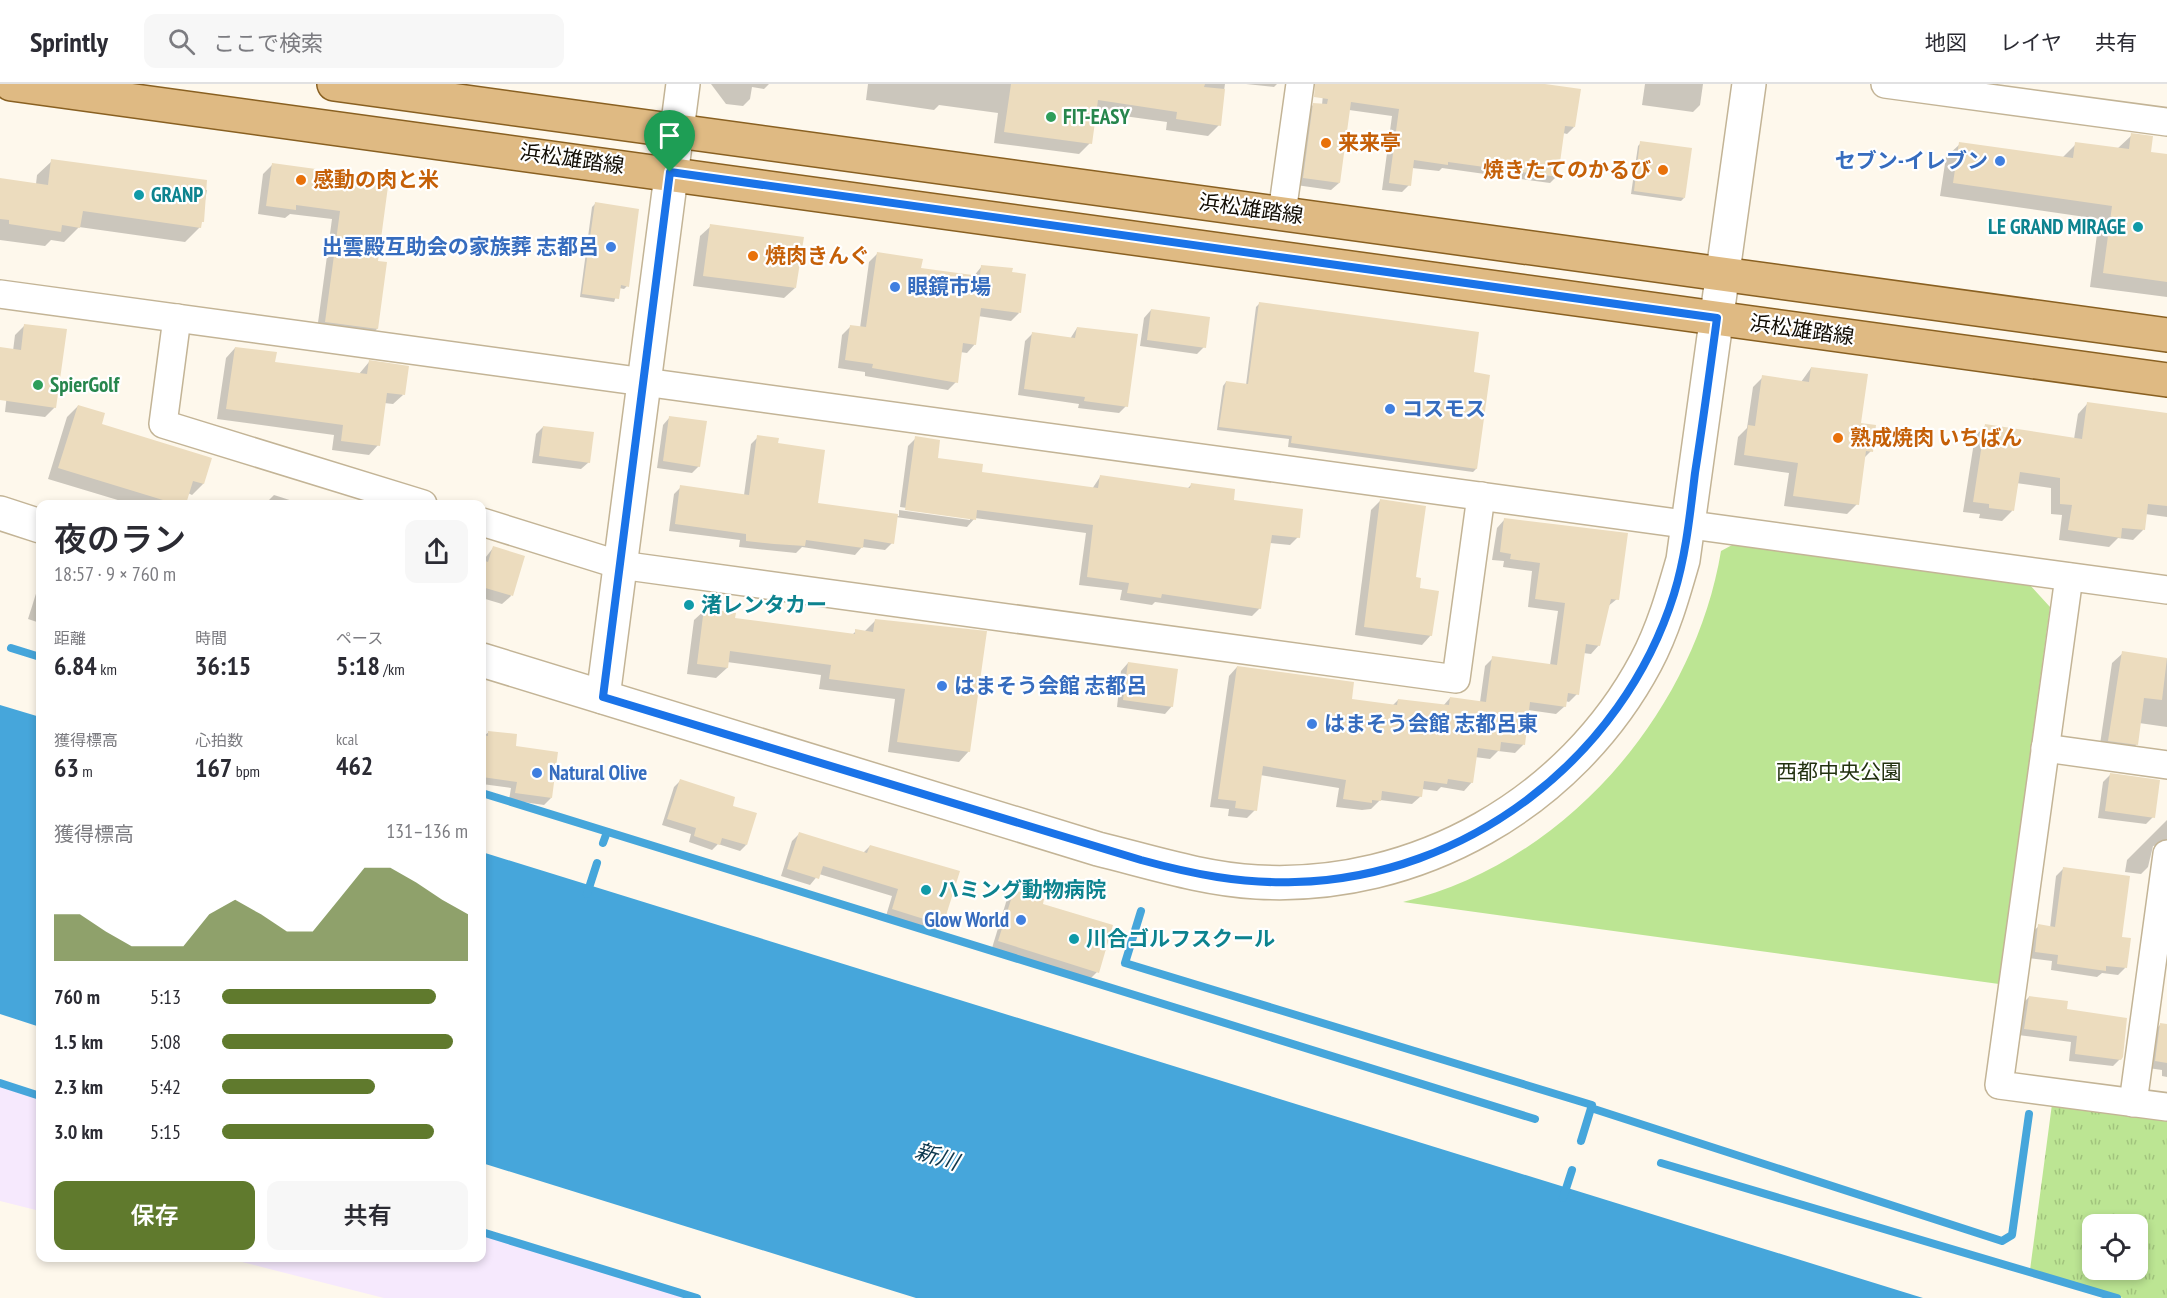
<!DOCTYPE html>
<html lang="ja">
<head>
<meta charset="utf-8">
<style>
	body { margin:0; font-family:"PT Sans Narrow","Noto Sans JP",sans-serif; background:#f7f7f7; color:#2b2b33; height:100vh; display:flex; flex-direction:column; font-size:22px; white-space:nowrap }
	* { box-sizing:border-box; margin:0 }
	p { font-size:20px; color:#7c7c81 }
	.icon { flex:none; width:33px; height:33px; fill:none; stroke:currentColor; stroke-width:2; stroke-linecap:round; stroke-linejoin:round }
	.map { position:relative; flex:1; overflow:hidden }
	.sheet { position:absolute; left:36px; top:416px; width:450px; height:762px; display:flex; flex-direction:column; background:#fff; border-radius:12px; box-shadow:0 3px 9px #0003 }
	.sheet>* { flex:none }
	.buttons { position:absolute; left:2082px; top:1130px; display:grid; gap:12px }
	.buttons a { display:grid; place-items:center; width:66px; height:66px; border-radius:12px; background:#fff; box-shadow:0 3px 9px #0003; font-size:30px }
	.pin { position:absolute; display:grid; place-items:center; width:51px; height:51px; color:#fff; margin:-62px -26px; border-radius:50% 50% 50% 0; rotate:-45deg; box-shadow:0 0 6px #0007 }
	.pin .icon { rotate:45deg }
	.round { display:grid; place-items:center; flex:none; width:63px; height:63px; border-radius:12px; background:#f7f7f7 }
	.summary { display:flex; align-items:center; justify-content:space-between; height:102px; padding:0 18px }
	h1 { font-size:33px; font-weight:600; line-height:45px }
	.stats { display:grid; grid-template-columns:repeat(3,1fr); gap:9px; height:102px; padding:6px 18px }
	.stats div { display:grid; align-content:center }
	.stats b { font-size:26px; font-weight:600 }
	.stats small { font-size:16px; font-weight:400 }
	.stats p { font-size:16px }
	.chart { height:168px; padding:12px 18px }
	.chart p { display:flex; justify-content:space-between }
	.chart svg { width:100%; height:108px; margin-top:6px; fill:#607a2d; opacity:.7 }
	.primary-button { display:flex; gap:12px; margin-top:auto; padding:12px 18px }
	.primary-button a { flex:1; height:69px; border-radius:12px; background:#607a2d; color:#fff; font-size:24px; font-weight:600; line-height:69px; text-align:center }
	.primary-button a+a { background:#f7f7f7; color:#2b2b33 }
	ul { padding:0 18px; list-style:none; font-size:20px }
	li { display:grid; grid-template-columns:96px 72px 1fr; align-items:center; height:45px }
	li i { height:15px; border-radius:8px; background:#607a2d }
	header { display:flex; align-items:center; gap:36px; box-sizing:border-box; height:84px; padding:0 30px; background:#fff; border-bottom:2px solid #e1e1e2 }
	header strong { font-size:28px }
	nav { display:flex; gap:33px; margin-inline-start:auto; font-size:21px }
	.search { width:420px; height:54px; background:#f7f7f7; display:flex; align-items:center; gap:15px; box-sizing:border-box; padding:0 21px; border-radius:12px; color:#7c7c81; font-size:22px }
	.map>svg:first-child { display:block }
</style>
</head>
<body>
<header>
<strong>Sprintly</strong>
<div class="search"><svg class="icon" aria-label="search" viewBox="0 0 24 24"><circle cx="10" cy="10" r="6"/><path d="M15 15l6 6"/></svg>ここで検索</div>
<nav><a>地図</a><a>レイヤ</a><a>共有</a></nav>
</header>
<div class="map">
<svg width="2167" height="1214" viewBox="0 0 2167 1214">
	<defs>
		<pattern id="grass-tufts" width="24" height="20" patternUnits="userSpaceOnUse" patternTransform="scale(1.5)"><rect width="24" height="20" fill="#bce593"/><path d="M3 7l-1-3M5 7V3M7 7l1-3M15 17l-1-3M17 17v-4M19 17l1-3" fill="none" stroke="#a1c37d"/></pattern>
	</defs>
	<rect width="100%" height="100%" fill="#fef8ec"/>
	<!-- industrial -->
	<g fill="#f6e9fd">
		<polygon points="0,1001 40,1014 40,1127 0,1117"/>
		<polygon points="482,1150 690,1214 384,1214 222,1173 482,1173"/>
	</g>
	<!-- grass -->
	<path fill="url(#grass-tufts)" fill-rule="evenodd" d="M2052,1020L2167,1036V1214H2123L2030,1186ZM2092,1140H2138V1185H2092Z"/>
	<!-- green -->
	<path fill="#bce593" d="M1734,460L2030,501L2050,523L1999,900L1403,818C1565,779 1694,629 1721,467Z"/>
	<!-- water -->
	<g fill="#46a6db">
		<polygon points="0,621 40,633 40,943 0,930"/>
		<polygon points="482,768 1923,1214 916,1214 482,1079"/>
	</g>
	<!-- shadow -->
	<g fill="#0003">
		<polygon points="711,0 769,0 764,5 752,3 750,15 743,22 726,20"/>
		<polygon points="868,0 1225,0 1219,41 1208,52 1166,46 1167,38 1095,28 1090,59 1079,70 994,59 998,29 939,21 934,26 866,16"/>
		<polygon points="1246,0 1277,0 1274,3"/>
		<polygon points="1324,0 1534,0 1574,43 1567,50 1563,49 1557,92 1550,99 1442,84 1439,87 1412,84 1409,101 1402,108 1382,106 1392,32 1349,26 1339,99 1331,106 1296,101 1307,27 1314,20 1322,21"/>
		<polygon points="1645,0 1703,0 1700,21 1693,28 1642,21"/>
		<polygon points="2132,51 2150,70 2167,72 2167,213 2090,203 2099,135 1940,112 1946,73 1960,60 2062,74 2076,60 2117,65"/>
		<polygon points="1641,59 1684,114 1681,117 1631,110 1638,62"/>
		<polygon points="52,77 207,106 200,143 185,158 79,143 64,158 51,156 45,162 0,156 0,95 36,100 37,91"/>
		<polygon points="272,81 387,96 376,178 377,245 368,253 317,246 332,135 290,130 285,134 258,130 263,90"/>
		<polygon points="595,120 627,202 624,205 619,204 614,218 580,213 592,123"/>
		<polygon points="711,142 795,204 784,214 693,202 700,152"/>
		<polygon points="877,170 920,186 973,193 982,182 1019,229 1011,237 978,232 975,260 967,269 960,268 956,298 948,306 865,292 865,288 838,284 842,251 850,243 860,244 869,178"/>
		<polygon points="1260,219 1472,289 1476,385 1473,388 1288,363 1289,355 1217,346 1223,302 1226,298 1246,301 1256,223"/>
		<polygon points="1151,226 1204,263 1197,270 1140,262 1144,234"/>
		<polygon points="25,241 55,323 45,333 5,328 7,310 0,309 0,265 13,267 15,251"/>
		<polygon points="1077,244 1126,322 1119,329 1078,324 1079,320 1018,311 1025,257 1032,250 1070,255"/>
		<polygon points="235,264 274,279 359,290 369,278 403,311 393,320 384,319 378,361 369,371 332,366 334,351 217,335 226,274"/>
		<polygon points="1811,284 1860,340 1871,367 1863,375 1857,420 1847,430 1784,422 1789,389 1734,381 1738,353 1747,344 1753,303 1763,293 1801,298"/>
		<polygon points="2088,319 2167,330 2167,433 2145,430 2143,446 2133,456 2118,454 2109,463 2059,456 2062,431 2051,430 2051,404 2016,399 2012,427 2002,437 1979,434 1980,430 1963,428 1975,352 1985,342 2074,355 2078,330"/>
		<polygon points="78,322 100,341 210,375 203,400 192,411 188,409 185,420 131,420 48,395 67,333"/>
		<polygon points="670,333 699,382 692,389 657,384 663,341"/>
		<polygon points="543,343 589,378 581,385 532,379 536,350"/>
		<polygon points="758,353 776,360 817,420 899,432 899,426 970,436 970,433 900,423 908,362 916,354 936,375 981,390 1092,405 1100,393 1187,405 1191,401 1232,417 1298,453 1290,461 1269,459 1260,524 1252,532 1155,518 1152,521 1120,516 1122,506 1079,501 1086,449 975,434 967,443 896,433 892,459 885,466 862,463 855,471 802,463 796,469 739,463 740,456 669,447 674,410 681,403 744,411 751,360"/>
		<polygon points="274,411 302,420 265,420"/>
		<polygon points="1380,417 1418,505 1431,551 1422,561 1355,551 1371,426"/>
		<polygon points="1505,435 1617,515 1607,523 1599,561 1591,570 1583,569 1577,610 1569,618 1565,617 1565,622 1556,630 1528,626 1523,661 1515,669 1498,667 1490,675 1475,673 1472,698 1464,707 1441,703 1437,707 1422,705 1421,712 1412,720 1380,716 1371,725 1362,726 1336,723 1339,704 1260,691 1255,726 1247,734 1228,732 1229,725 1210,723 1229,592 1237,583 1350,616 1392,622 1398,616 1443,622 1450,614 1480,618 1485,582 1493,574 1550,581 1558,527 1528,523 1532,487 1503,483 1504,477 1492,476 1497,444"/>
		<polygon points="493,464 511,512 502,520 482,514 482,478"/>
		<polygon points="40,497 40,539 28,535"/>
		<polygon points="705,526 733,535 852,551 856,547 865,547 876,536 969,667 959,678 888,668 895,615 819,605 821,591 727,578 727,584 716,594 687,590 694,536"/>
		<polygon points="2123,569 2167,575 2167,643 2139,639 2137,660 2126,671 2099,667 2112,579"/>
		<polygon points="1128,579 1172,622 1165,630 1117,623 1121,587"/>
		<polygon points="489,648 514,663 551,714 544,721 509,716 511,704 482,700 482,653"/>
		<polygon points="2110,691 2153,733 2146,740 2098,734 2103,698"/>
		<polygon points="680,697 731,723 746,761 740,767 718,760 712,766 689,758 691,750 662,741 674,703"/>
		<polygon points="2167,736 2167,764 2161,761 2153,762 2148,783 2141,790 2125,788 2127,776"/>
		<polygon points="799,750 863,769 870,762 942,840 935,847 886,832 892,812 819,790 810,801 781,792 792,757"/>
		<polygon points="2063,785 2120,854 2125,884 2118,891 2102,889 2097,893 2051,886 2052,877 2028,874 2031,849 2039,842 2050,844 2056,792"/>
		<polygon points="1014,808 1041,821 1097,888 1090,895 992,864 1007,815"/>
		<polygon points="2029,913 2120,975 2113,982 2069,977 2071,958 2018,951 2022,920"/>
		<polygon points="2160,941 2167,942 2167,993 2162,992 2162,986 2148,984 2153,948"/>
	</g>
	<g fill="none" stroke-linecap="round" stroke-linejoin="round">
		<!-- stream -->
		<g stroke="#46a6db" stroke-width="8">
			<polyline points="11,564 40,573"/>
			<polyline points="482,709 1535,1035"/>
			<polyline points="603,759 607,748"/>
			<polyline points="587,810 597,779"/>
			<polyline points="1141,827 1125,879 1592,1021 1581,1057"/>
			<polyline points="0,999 40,1012"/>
			<polyline points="1591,1024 2002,1157 2012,1151 2029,1030"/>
			<polyline points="1661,1079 2117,1214"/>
			<polyline points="1563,1114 1572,1086"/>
			<polyline points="482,1148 697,1214"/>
		</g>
	</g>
	<!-- building -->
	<g fill="#ecdcbe">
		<polygon points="1011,0 1205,0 1204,3 1225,5 1221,42 1176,35 1177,28 1098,16 1092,60 1004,48"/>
		<polygon points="1315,0 1545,0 1581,5 1575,43 1565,42 1558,93 1448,78 1448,81 1414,76 1411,102 1389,99 1399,25 1351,18 1340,99 1303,94 1313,19 1327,20 1328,15 1314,13"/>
		<polygon points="2131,49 2153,52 2151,68 2167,70 2167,198 2103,189 2112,122 1953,99 1959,58 2073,74 2075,58 2129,65"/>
		<polygon points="1640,57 1692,64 1685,114 1634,107"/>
		<polygon points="51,75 207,96 204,138 202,138 201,144 83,127 80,144 62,141 61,148 9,140 9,136 0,135 0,94 48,101"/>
		<polygon points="272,79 389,95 378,177 387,178 378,245 325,238 340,127 296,121 296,126 266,122"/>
		<polygon points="595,118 639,125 629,203 621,201 619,215 582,210"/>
		<polygon points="710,140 804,153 796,204 703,192"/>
		<polygon points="877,168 923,175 921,184 980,192 981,181 1013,184 1012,188 1026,190 1021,229 981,224 976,261 963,259 958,299 872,284 873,280 845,276 850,241 866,243"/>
		<polygon points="1259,218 1479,248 1474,288 1490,291 1477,385 1291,359 1292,352 1219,343 1226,297 1248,300"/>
		<polygon points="1151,225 1210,233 1206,264 1147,256"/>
		<polygon points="24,240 67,245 56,324 0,316 0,263 21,266"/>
		<polygon points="1077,243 1138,250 1128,323 1084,317 1085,313 1024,305 1032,248 1075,254"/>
		<polygon points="235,263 277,268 275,278 367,290 369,276 409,282 405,311 387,309 380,362 341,357 343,341 226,325"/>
		<polygon points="1811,283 1868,290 1861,339 1876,341 1873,368 1866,367 1859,421 1793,412 1798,379 1744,371 1748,341 1755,342 1762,291 1809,298"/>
		<polygon points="2087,318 2167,329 2167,422 2148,420 2145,446 2122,444 2121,454 2068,446 2072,421 2060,420 2060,394 2020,388 2014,427 1989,424 1989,420 1973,418 1985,340 2082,355"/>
		<polygon points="78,321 105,329 102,340 212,374 204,400 193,397 186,420 176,420 58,384"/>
		<polygon points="669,332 707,337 700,383 663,377"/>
		<polygon points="543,342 594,348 590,379 539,372"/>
		<polygon points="757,351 779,354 778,359 825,366 818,419 898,430 894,460 864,455 863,464 806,456 805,462 774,460 746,457 746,450 675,440 680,401 749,411"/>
		<polygon points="915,352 940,356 938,374 983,380 982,388 1098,404 1100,391 1190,404 1191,399 1235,405 1234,416 1303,425 1300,454 1272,451 1261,525 1162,510 1161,514 1127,509 1129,499 1087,493 1093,441 977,426 976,436 905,426"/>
		<polygon points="1380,415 1426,422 1416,493 1421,494 1420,504 1439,507 1432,552 1364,543"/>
		<polygon points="1504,434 1628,449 1619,516 1611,515 1600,562 1586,560 1579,611 1568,609 1566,623 1530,618 1525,661 1501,658 1500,667 1478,664 1473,699 1448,695 1447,700 1424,697 1422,713 1382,707 1381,717 1372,716 1372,719 1343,715 1346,696 1263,682 1257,727 1235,724 1236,717 1218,715 1237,582 1354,598 1352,615 1397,621 1398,615 1449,621 1450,613 1486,618 1492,572 1557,581 1565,519 1535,515 1540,479 1510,475 1511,470 1500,468"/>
		<polygon points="493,462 525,472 513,512 482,503 482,476 488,478"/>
		<polygon points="704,524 736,529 735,534 855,550 855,545 873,548 875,535 987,547 970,668 897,658 905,605 829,595 831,581 730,567 728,584 697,580"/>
		<polygon points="2122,567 2167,574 2162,616 2144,614 2138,661 2108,657"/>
		<polygon points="1128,578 1178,585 1173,623 1123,616"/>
		<polygon points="488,647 517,650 516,662 558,668 552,714 515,709 517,698 482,693 482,651 488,652"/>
		<polygon points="2110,689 2160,696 2155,734 2105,727"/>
		<polygon points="680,695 735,713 733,722 757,729 747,761 722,754 720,761 694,752 696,744 667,735"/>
		<polygon points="799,748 867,769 870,761 960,787 943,841 892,825 898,805 823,782 819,795 787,785"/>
		<polygon points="2063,783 2130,792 2122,853 2131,854 2127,884 2106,882 2106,887 2057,880 2058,871 2035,868 2038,840 2055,843"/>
		<polygon points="1014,806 1044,815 1043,820 1113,841 1099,889 998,857"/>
		<polygon points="2029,912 2068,917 2067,925 2127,934 2123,973 2121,976 2075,970 2077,952 2024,945"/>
		<polygon points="2160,939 2167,940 2167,979 2155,977"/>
	</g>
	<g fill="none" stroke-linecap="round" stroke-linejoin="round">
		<defs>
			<g id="minor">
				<polyline points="1885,0 2167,38"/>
				<polyline points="1282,129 1300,0"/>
				<polyline points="0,210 2167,506"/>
				<polyline points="177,234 163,340 423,420"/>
				<polyline points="482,438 620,481 1456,595 1481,412"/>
				<polyline points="2069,493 1999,1001 2167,1023"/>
				<polyline points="2045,664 2167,681"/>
				<polyline points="2133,1019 2167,770"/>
			</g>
			<g id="tertiary">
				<polyline points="0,429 40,442"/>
				<path d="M482,576L1098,765C1151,778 1203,795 1257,798C1417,807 1571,719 1646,578C1663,546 1673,511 1683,476L1749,0"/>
				<polyline points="603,613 683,0"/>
			</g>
			<g id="primary">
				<polyline points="11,0 2167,296"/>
				<polyline points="334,0 2167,251"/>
			</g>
		</defs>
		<!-- minor casing -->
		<use href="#minor" stroke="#c3b496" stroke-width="30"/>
		<!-- tertiary casing -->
		<use href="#tertiary" stroke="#c3b496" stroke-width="36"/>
		<!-- primary casing -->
		<use href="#primary" stroke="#896021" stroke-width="36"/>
		<!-- minor -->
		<use href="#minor" stroke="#fff" stroke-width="27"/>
		<!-- tertiary -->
		<use href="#tertiary" stroke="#fff" stroke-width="33"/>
		<!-- primary -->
		<use href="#primary" stroke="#dfba83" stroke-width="33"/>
	</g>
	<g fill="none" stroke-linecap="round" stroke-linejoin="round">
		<defs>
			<path id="route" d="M670,88L1717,234C1710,286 1703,338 1695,389C1690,430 1686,471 1674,510C1623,674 1466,794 1295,798C1242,800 1192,790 1141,776L603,613Z"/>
		</defs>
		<!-- route casing -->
		<use href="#route" stroke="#fff" stroke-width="12"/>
		<!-- route -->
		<use href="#route" stroke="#1a73e8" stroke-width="8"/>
	</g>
	<!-- markers -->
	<g fill="#2e9e5b" stroke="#fff" stroke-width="2">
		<circle cx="1051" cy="33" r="6"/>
		<circle cx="38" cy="301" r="6"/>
	</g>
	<g fill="#e8710a" stroke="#fff" stroke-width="2">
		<circle cx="1326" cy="59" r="6"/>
		<circle cx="1663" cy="86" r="6"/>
		<circle cx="301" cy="96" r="6"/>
		<circle cx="753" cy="172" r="6"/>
		<circle cx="1838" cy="354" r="6"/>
	</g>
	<g fill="#3f7fe0" stroke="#fff" stroke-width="2">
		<circle cx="2000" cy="77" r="6"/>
		<circle cx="611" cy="163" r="6"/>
		<circle cx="895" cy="203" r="6"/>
		<circle cx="1390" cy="325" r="6"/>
		<circle cx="942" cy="602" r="6"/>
		<circle cx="1312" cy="640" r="6"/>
		<circle cx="537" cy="689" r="6"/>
		<circle cx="1021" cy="836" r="6"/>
	</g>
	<g fill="#0f9aa8" stroke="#fff" stroke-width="2">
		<circle cx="139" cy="111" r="6"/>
		<circle cx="2138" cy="143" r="6"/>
		<circle cx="689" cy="521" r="6"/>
		<circle cx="926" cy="806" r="6"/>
		<circle cx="1074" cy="855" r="6"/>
	</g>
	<g text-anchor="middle" stroke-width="4.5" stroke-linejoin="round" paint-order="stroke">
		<!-- leisure labels -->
		<g font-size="21" font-weight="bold" fill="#27864d" stroke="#fff" text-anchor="start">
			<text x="1063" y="40">FIT-EASY</text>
			<text x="50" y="308">SpierGolf</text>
		</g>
		<!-- food labels -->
		<g font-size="21" font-weight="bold" fill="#c56008" stroke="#fff" text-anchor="start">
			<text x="1338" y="66">来来亭</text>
			<text x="1651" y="93" text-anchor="end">焼きたてのかるび</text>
			<text x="313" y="103">感動の肉と米</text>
			<text x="765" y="179">焼肉きんぐ</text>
			<text x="1850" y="361">熟成焼肉 いちばん</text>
		</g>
		<!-- street labels -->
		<g font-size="21" fill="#120d04" stroke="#fff">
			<text transform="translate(572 75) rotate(8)" y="7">浜松雄踏線</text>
			<text transform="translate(1251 125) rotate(8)" y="7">浜松雄踏線</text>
			<text transform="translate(1802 246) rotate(8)" y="7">浜松雄踏線</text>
		</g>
		<!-- shop labels -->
		<g font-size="21" font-weight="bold" fill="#366cbe" stroke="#fff" text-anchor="start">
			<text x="1988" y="84" text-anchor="end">セブン-イレブン</text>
			<text x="599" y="170" text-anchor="end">出雲殿互助会の家族葬 志都呂</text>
			<text x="907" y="210">眼鏡市場</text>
			<text x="1402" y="332">コスモス</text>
			<text x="954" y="609">はまそう会館 志都呂</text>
			<text x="1324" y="647">はまそう会館 志都呂東</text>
			<text x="549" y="696">Natural Olive</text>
			<text x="1009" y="843" text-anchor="end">Glow World</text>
		</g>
		<!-- culture labels -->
		<g font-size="21" font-weight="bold" fill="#0d838f" stroke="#fff" text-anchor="start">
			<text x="151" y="118">GRANP</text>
			<text x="2126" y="150" text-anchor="end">LE GRAND MIRAGE</text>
			<text x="701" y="528">渚レンタカー</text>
			<text x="938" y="813">ハミング動物病院</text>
			<text x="1086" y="862">川合ゴルフスクール</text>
		</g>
		<!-- park labels -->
		<g font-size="21" fill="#22310f" stroke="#fff">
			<text x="1839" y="695">西都中央公園</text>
		</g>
		<!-- water labels -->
		<g font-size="22" font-style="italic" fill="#0e384e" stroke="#fff">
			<text transform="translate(937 1072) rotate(17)" y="8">新川</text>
		</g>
	</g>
</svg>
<div class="buttons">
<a><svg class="icon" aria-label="locate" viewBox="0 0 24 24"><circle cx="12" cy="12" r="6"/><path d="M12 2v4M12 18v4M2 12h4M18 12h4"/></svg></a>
</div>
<div class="pin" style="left:670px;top:88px;background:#1e9e55"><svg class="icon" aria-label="arrive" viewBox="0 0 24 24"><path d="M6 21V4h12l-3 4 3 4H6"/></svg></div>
<section class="sheet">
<div class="summary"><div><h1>夜のラン</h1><p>18:57 · 9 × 760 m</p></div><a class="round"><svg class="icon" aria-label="share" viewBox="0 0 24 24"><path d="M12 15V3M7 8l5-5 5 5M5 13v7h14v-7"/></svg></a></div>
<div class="stats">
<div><p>距離</p><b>6.84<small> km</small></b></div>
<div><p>時間</p><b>36:15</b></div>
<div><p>ペース</p><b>5:18<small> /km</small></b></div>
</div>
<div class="stats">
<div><p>獲得標高</p><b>63<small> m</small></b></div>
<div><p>心拍数</p><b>167<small> bpm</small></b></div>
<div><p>kcal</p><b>462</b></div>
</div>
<div class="chart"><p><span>獲得標高</span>131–136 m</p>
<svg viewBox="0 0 160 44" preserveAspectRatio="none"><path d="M0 44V25L10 25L20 32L30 38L40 38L50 38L60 25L70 19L80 25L90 32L100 32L110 19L120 6L130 6L140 12L150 19L160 25V44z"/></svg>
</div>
<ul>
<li><b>760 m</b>5:13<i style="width:87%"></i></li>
<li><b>1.5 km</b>5:08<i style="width:94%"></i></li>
<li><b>2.3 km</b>5:42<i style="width:62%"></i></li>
<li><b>3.0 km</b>5:15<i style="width:86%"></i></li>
</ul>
<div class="primary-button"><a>保存</a><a>共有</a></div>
</section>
</div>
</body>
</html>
